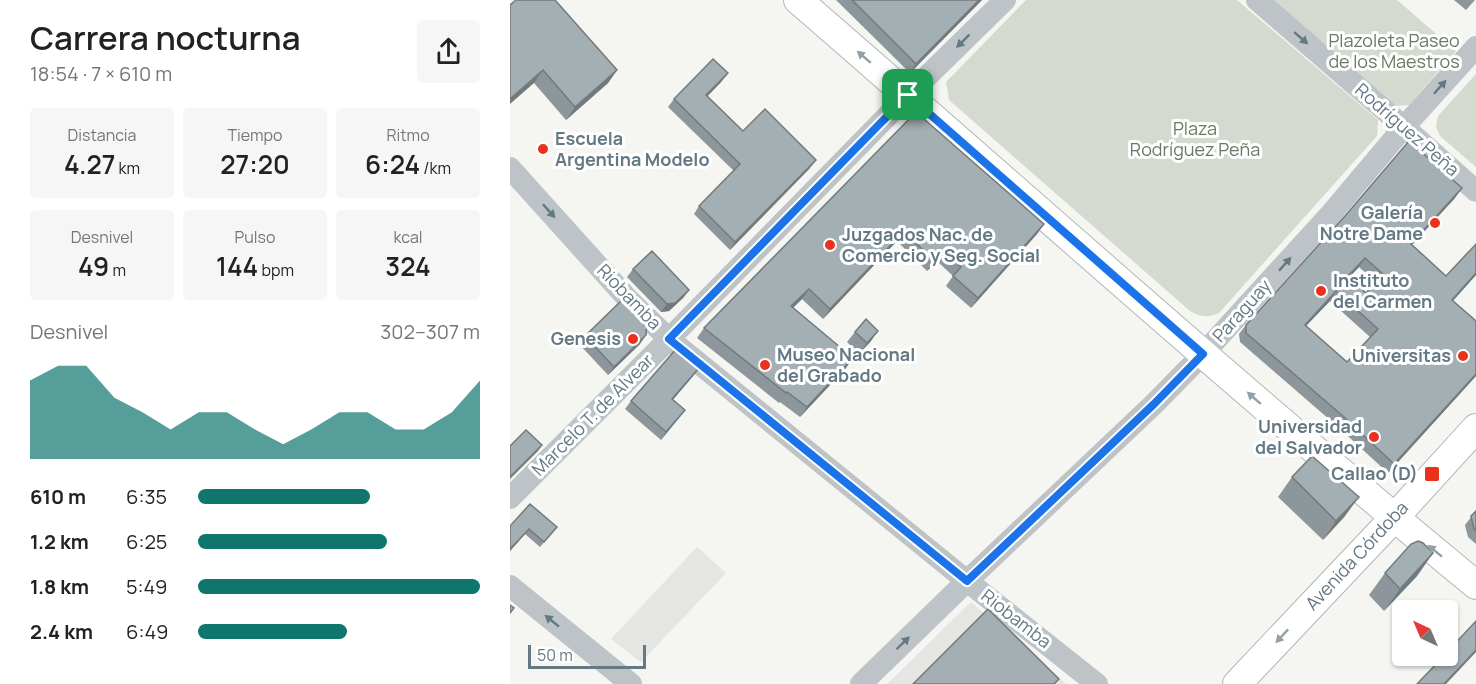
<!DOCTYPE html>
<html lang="es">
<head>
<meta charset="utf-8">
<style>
	body { margin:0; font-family:Manrope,sans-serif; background:#f6f6f6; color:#222; height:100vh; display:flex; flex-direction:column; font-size:22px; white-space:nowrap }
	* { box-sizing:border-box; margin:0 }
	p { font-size:20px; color:#767676 }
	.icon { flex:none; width:33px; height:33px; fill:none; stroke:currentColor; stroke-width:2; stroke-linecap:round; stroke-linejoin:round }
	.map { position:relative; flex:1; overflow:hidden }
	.side { display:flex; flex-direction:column; background:#fff; width:510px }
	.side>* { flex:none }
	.needle { width:39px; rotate:316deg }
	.fabs { position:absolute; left:882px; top:600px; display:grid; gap:12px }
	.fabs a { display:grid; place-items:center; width:66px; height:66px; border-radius:6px; background:#fff; box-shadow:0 2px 4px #0004; font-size:30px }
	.scale { position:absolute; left:18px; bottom:15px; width:118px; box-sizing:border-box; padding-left:6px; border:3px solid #637983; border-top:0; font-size:16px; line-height:21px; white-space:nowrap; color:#637983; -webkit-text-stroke:4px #fff; paint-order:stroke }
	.pin { position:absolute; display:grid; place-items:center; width:51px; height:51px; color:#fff; margin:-26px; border-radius:12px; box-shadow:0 3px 9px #0006 }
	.round { display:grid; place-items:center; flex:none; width:63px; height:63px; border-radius:6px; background:#f6f6f6 }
	.head { display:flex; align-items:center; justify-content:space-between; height:102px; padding:0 30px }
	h1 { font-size:33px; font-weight:600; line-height:45px }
	.figures { display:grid; grid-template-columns:repeat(3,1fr); gap:9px; height:102px; padding:6px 30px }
	.figures div { display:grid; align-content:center; border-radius:6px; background:#f6f6f6; text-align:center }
	.figures b { font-size:26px; font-weight:600 }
	.figures small { font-size:16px; font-weight:400 }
	.figures p { font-size:16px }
	.chart { height:168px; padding:12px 30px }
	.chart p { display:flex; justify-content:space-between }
	.chart svg { width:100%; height:108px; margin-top:6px; fill:#0f766e; opacity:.7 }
	ul { padding:0 30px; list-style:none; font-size:20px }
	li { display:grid; grid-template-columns:96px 72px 1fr; align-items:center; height:45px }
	li i { height:15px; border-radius:8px; background:#0f766e }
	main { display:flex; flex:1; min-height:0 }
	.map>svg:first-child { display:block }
</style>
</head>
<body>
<main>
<section class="side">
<div class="head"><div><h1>Carrera nocturna</h1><p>18:54 · 7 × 610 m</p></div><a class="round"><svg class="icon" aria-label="share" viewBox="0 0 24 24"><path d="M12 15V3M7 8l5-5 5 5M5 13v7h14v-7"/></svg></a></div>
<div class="figures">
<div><p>Distancia</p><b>4.27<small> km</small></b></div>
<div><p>Tiempo</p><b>27:20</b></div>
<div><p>Ritmo</p><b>6:24<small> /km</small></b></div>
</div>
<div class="figures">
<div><p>Desnivel</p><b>49<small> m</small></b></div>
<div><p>Pulso</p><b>144<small> bpm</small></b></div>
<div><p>kcal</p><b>324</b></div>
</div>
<div class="chart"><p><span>Desnivel</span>302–307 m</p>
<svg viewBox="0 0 160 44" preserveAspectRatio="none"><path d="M0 44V12L10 6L20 6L30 19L40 25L50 32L60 25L70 25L80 32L90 38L100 32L110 25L120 25L130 32L140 32L150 25L160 12V44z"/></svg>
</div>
<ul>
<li><b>610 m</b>6:35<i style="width:61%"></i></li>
<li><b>1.2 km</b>6:25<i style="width:67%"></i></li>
<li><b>1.8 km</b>5:49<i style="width:100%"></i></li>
<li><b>2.4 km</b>6:49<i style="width:53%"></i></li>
</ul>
</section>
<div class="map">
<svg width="966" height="684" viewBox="0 0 966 684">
	<rect width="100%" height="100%" fill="#f5f5f1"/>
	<!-- built -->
	<g fill="#e5e6e4">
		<polygon points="187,547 216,573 131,662 101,639"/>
		<polygon points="461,602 556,684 377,684"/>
	</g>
	<!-- green -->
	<g fill="#d5dad0">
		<path d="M516,0H727L868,120L867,136L709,313C697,318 691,317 680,311L439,100L436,82Z"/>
		<polygon points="763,0 887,0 946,51 899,105 885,106"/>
		<polygon points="966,74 966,167 930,136 926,126 928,116"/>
	</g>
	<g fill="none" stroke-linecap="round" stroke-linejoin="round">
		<defs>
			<g id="major">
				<path d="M288,0C513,195 735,395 966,585"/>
				<polyline points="727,684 884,518 966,428"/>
			</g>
		</defs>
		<!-- major casing -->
		<use href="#major" stroke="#b1b7ba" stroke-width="30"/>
		<!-- minor -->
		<g stroke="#bdc3c6" stroke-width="22">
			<polyline points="747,0 894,127 966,191"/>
			<polyline points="0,168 117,298 159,339 457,581 587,684"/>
			<polyline points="0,498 159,339 398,95 495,0"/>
			<polyline points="0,586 121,684"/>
			<polyline points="351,684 457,581 644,404 693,354 819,216 894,127 966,47"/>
		</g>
		<!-- major -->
		<use href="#major" stroke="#fff" stroke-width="28"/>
	</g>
	<!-- wall -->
	<g fill="#8d969a" fill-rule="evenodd">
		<polygon points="326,0 472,0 400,73"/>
		<polygon points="944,0 965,0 956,10"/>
		<polygon points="0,5 107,70 98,83 56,120 24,83"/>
		<polygon points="212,81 197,96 233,131 300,168 220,250 184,214 189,206 224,171 158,107 164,99"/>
		<polygon points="406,112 534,224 527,234 461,308 436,286 443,276 427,261 417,271 387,241 313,319 292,299 283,308 336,368 290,417 270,402 269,403 187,338 194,328"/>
		<path d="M945,198L902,245L936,276L966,244V275L943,301L966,321V376L878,473L827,426L730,342L729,334L736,325ZM849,267L866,282L856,293L839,277ZM820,301L860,337L837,362L796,326Z"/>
		<polygon points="123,269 179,290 173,298 159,311 151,312 117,277"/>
		<polygon points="345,332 361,341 349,354 337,342"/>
		<polygon points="75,336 130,344 98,375 69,344"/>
		<polygon points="183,376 163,400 175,410 151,440 115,409 121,401"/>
		<polygon points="782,477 835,516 813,540 768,497"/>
		<polygon points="966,511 966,544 958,537 955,525"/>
		<polygon points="0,526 43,532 30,547 15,534 0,551"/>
		<polygon points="923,553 907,576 874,611 859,595 875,573"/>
	</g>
	<!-- shaded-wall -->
	<g fill="#737a7d">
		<polygon points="469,0 472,0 400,73 406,64"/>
		<polygon points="33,70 24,83 0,104 0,99"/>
		<polygon points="107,70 98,83 56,120 65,107"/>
		<polygon points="218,73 212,81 191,103 196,95"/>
		<polygon points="306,160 300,168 220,250 225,242"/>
		<polygon points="952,188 945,198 894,253 901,244"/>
		<polygon points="534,224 527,234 461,308 468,298"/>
		<polygon points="394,231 387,241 313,319 320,309"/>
		<polygon points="434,251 427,261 417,271 424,261"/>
		<polygon points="855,258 849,267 832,285 838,276"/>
		<polygon points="966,273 966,275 935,309 942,300"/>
		<polygon points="299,289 292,299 274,316 281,306"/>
		<polygon points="179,290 173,298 159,311 151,312 157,304"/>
		<polygon points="826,291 820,301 788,334 795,325"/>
		<polygon points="368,331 361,341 349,354 357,343"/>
		<polygon points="136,335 130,344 98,375 104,367"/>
		<polygon points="343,358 336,368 290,417 297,407"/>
		<polygon points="189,368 183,376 156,407 162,399"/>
		<polygon points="966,374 966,376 878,473 884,464"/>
		<polygon points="175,410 169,418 151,440 156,432"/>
		<polygon points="32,445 28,451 0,479 0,477"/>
		<polygon points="849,497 835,516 813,540 826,521"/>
		<polygon points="19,529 15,534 0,551 0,549"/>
		<polygon points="923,553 907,576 874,611 890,589"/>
		<polygon points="966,650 966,652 936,684 934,684"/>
	</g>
	<!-- building -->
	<g fill="#a4afb3" stroke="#737a7d" stroke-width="1.5" fill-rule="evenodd">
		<polygon points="6,0 45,0 107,70 65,107 33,70 0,99 0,5"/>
		<polygon points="342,0 469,0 406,64"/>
		<polygon points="203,59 218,73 196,95 233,131 255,109 306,160 225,242 189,206 230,164 164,99"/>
		<polygon points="406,112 534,224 468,298 443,276 451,267 434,251 424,261 394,231 320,309 299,289 281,306 343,358 297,407 277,392 276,393 194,328"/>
		<path d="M899,141L952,188L901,244L936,276L966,244V273L942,300L966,321V374L884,464L834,417L736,333V325L835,216ZM855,258L873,274L856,293L838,276ZM826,291L868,329L837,362L795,325Z"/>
		<polygon points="142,251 179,290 165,303 157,304 123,269"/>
		<polygon points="113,299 137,323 136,335 104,367 75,336"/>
		<polygon points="356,319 368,331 357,343 345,332"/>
		<polygon points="166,349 189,368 162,399 175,410 156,432 121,401"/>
		<polygon points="16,430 32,445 0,477 0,446"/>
		<polygon points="802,456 849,497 826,521 782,477"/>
		<polygon points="20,504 47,527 34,542 19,529 0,549 0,526"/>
		<polygon points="966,511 966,531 964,529 961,516"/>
		<polygon points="908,541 913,543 923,553 890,589 875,573 901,544"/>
		<polygon points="0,605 4,608 0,613"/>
		<polygon points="478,609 549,679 544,684 403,684"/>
		<polygon points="966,621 966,650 934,684 907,684 934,656 938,656 938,651"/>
	</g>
	<!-- one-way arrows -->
	<defs><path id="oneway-solid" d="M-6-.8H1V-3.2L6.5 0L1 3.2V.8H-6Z" transform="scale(1.5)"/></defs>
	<g fill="#637983">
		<use href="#oneway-solid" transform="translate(791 38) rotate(41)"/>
		<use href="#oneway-solid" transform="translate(453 41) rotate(135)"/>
		<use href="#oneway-solid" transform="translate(930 87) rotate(-48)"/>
		<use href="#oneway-solid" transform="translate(39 211) rotate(48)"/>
		<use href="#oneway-solid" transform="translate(775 264) rotate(-48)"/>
		<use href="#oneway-solid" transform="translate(42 621) rotate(-141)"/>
		<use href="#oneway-solid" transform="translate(393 643) rotate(-44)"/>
	</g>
	<g fill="#92a1a8">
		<use href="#oneway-solid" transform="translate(354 57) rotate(-139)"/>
		<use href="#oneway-solid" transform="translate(744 398) rotate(-139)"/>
		<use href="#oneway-solid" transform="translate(925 551) rotate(-141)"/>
		<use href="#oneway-solid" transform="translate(772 636) rotate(133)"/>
	</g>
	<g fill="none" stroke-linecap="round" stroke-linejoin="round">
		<defs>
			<polygon id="route" points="398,95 693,354 644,404 457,581 159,339"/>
		</defs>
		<!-- route casing -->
		<use href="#route" stroke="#fff" stroke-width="12"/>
		<!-- route -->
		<use href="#route" stroke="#1a73e8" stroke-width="8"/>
	</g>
	<!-- markers -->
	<g fill="#ea311c" stroke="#fff" stroke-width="2">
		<circle cx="33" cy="149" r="6"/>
		<circle cx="925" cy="223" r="6"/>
		<circle cx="320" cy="245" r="6"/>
		<circle cx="811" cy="291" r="6"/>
		<circle cx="123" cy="339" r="6"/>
		<circle cx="953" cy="356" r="6"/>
		<circle cx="255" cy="365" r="6"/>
		<circle cx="864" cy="437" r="6"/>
		<rect x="914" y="466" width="16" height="16" rx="3"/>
	</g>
	<g text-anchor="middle" stroke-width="6" stroke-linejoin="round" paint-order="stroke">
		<!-- park labels -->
		<g font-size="18" fill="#6a7a62" stroke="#fff">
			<text x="884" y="47">Plazoleta Paseo<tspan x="884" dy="21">de los Maestros</tspan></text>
			<text x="685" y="135">Plaza<tspan x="685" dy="21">Rodríguez Peña</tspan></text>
		</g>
		<!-- street labels -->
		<g font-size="18" fill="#637983" stroke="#fff">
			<text transform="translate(897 130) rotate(41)" y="6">Rodríguez Peña</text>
			<text transform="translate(119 297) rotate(46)" y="6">Riobamba</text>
			<text transform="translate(732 311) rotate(-48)" y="6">Paraguay</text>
			<text transform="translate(83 415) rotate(-45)" y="6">Marcelo T. de Alvear</text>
			<text transform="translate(847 556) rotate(-47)" y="6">Avenida Córdoba</text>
			<text transform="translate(506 619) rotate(38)" y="6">Riobamba</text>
		</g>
		<!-- poi labels -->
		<g font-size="18" font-weight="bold" fill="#637983" stroke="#fff" text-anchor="end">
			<text x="45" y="145" text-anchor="start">Escuela<tspan x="45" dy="21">Argentina Modelo</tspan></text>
			<text x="913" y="219">Galería<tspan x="913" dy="21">Notre Dame</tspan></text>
			<text x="332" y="241" text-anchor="start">Juzgados Nac. de<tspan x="332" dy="21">Comercio y Seg. Social</tspan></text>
			<text x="823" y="287" text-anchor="start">Instituto<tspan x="823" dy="21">del Carmen</tspan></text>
			<text x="111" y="345">Genesis</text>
			<text x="267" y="361" text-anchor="start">Museo Nacional<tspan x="267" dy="21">del Grabado</tspan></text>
			<text x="941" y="362">Universitas</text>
			<text x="852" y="433">Universidad<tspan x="852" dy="21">del Salvador</tspan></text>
			<text x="908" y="480">Callao (D)</text>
		</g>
	</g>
</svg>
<div class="fabs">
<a><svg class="needle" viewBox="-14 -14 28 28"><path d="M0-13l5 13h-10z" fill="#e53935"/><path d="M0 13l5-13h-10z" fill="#767676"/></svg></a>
</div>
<div class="scale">50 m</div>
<div class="pin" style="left:398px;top:95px;background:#1e9e55"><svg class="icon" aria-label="arrive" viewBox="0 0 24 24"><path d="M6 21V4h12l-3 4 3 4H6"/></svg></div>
</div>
</main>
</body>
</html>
